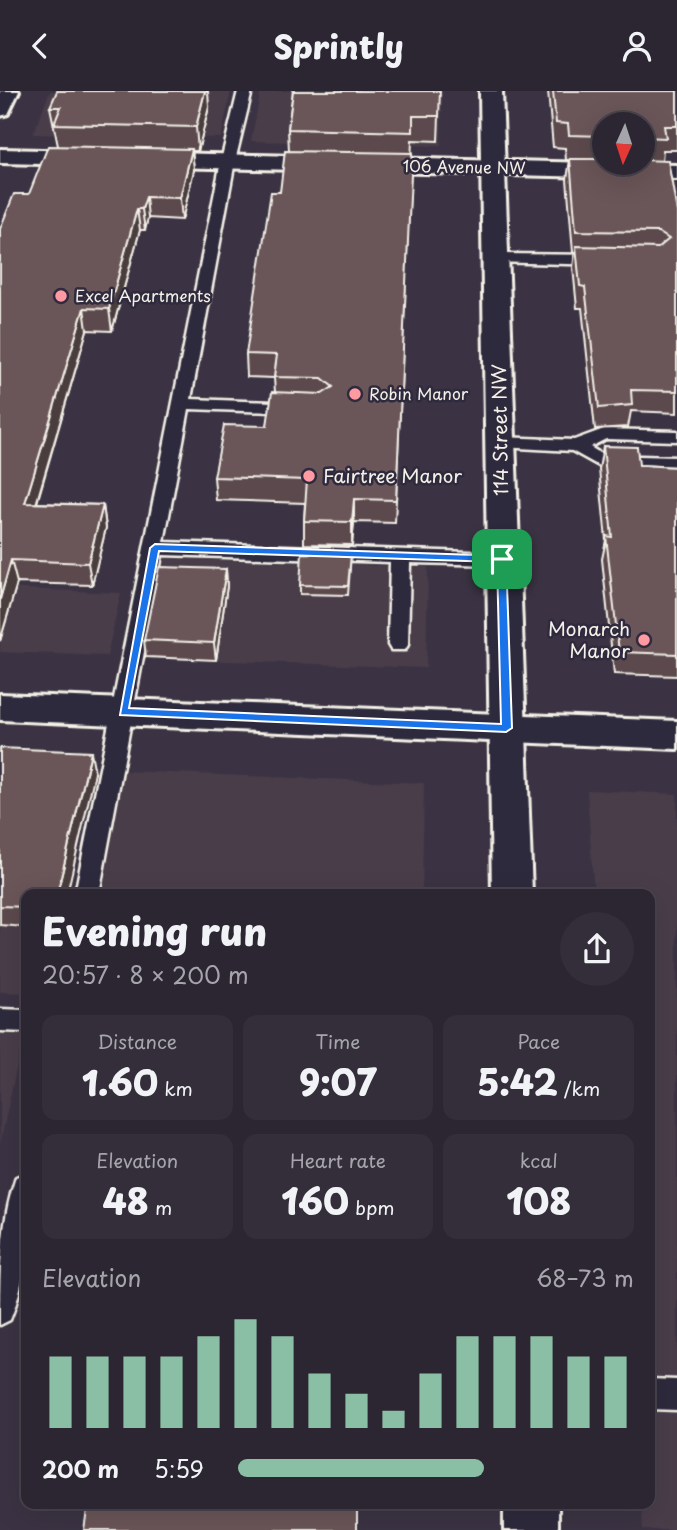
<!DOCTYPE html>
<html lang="en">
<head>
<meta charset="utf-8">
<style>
	body { margin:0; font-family:"Playpen Sans",sans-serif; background:#342e3a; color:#f1f3f6; height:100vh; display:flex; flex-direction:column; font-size:26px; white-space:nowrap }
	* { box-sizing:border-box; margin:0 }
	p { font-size:23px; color:#a6a5ac }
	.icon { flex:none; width:38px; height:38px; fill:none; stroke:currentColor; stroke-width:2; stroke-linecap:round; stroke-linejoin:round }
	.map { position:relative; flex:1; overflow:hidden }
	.drawer { position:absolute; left:21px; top:798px; width:634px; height:620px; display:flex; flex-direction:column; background:#2c2632; border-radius:14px; box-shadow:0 7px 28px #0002,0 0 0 2px #48434d }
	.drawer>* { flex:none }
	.needle { width:46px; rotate:183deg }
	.buttons { position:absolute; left:592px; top:21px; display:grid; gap:14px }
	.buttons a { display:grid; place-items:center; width:63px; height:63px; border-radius:50%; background:#2c2632; box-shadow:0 7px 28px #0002,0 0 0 2px #48434d; font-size:35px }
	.pin { position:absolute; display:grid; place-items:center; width:60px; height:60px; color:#fff; margin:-30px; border-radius:14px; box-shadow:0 4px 10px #0006 }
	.round { display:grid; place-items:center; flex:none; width:74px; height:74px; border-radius:37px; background:#342e3a }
	.head { display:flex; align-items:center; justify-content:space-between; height:119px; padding:0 21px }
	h1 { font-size:38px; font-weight:800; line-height:52px }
	.figures { display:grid; grid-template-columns:repeat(3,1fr); gap:10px; height:119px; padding:7px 21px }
	.figures div { display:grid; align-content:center; border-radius:14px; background:#342e3a; text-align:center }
	.figures b { font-size:35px; font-weight:800 }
	.figures small { font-size:19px; font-weight:400 }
	.figures p { font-size:19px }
	.chart { height:196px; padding:14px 21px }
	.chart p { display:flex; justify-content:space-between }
	.chart svg { width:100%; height:126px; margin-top:7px; stroke:#8abfa5; stroke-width:6 }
	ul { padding:0 21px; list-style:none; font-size:23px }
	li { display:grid; grid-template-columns:112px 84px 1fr; align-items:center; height:52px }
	li i { height:18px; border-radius:9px; background:#8abfa5 }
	header { display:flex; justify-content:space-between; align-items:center; height:91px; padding:0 21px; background:#2c2632; font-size:32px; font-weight:800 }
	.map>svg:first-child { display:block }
</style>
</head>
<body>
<header><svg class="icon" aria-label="back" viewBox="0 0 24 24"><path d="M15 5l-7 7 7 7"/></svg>Sprintly<svg class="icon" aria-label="person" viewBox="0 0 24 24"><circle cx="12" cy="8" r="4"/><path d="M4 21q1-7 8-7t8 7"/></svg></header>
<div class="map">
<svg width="677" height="1439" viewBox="0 0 677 1439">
	<rect width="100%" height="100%" fill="#3b3343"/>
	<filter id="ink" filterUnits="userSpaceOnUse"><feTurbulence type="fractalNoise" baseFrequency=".0143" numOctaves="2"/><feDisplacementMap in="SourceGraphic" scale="14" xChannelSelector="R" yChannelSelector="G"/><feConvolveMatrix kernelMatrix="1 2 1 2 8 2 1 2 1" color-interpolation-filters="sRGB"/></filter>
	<g filter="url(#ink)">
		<!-- built -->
		<g fill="#493d4a">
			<polygon points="50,0 231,0 221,47 33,43"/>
			<polygon points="261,0 442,0 441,55 251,50"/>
			<polygon points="164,467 428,476 426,577 145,567"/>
			<polygon points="0,497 121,502 107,565 0,561"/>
			<polygon points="0,675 26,803 26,902 0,901"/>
			<polygon points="122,680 424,692 422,803 98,803"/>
			<polygon points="587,699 677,703 677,1439 643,1439 641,1412 649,1412 649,803 594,803"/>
			<polygon points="0,941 24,942 0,1053"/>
		</g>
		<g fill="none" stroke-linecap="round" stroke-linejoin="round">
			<defs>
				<g id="service">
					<polygon points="238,0 252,0 235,70 191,308 301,312 310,317 301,322 189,318 164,451 502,462 512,468 502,474 410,472 408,554 405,559 391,559 388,554 390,471 162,464 99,803 75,803 221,70"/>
					<polygon points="496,163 605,164 613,169 605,174 491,171 488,168"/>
					<polygon points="604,338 677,340 677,350 606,348 590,356 603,364 677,366 677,378 599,375 572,360 500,356 491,351 500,346 574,349"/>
					<polygon points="0,918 26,919 26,941 0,940"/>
					<path d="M26,1082C28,1130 29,1184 10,1229L0,1234C0,1184 0,1132 16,1086Z"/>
					<polygon points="649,1288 677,1289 677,1319 649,1318"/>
				</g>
				<g id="minor">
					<polygon points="0,0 19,0 8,23 0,25"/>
					<polygon points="480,0 502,0 532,803 492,803"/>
					<rect x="504" y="1412" width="54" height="27"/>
				</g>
				<polygon id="tertiary" points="0,58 677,74 677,88 0,72"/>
				<polygon id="secondary" points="0,603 677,630 677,658 0,629"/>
			</defs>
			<!-- service casing -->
			<use href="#service" stroke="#f4f1e8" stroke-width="5"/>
			<!-- minor casing -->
			<use href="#minor" stroke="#f4f1e8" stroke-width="6"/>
			<!-- tertiary casing -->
			<use href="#tertiary" stroke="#f4f1e8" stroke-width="6"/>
			<!-- secondary casing -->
			<use href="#secondary" stroke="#f4f1e8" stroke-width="6"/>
			<!-- service -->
			<use href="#service" fill="#2f2a3d" fill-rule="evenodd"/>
			<!-- minor -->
			<use href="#minor" fill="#2f2a3d" fill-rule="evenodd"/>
			<!-- tertiary -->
			<use href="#tertiary" fill="#2f2a3d" fill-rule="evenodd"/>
			<!-- secondary -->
			<use href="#secondary" fill="#2f2a3d" fill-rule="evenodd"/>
		</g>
		<!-- wall -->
		<g fill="#5b494d" stroke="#f4f1e8" stroke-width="2" fill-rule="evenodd">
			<polygon points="293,0 439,25 438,50 412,49 395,432 354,431 352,454 304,453 304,430 305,412 216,409 214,386 267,335 275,301 274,287 247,286 246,263 289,60 288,38"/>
			<path d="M548,0H677V59H663L662,70L677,121V322L631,320L628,336L595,338L582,217H577L573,176L575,161H573L567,88L570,69H566L565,57L553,56ZM604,33H642V72H604Z"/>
			<polygon points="50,16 209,16 198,60 192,60 194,79 182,129 148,127 145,139 140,139 112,240 87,239 37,412 103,414 106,437 92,494 17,492 0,550 29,103 58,55"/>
			<polygon points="603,355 639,374 677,376 677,585 614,583 602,468 606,449 599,378"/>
			<polygon points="351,463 348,504 300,503 300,494"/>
			<polygon points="226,478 227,495 216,569 146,566 144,549"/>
			<polygon points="0,657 95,682 26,803 26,836 0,834"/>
		</g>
		<!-- shaded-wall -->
		<g fill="#4a3c3e" stroke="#f4f1e8" stroke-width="2">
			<polygon points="205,0 208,0 209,16 198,60 196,36"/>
			<polygon points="192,58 194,79 182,129 180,107"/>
			<polygon points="146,106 148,127 145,139 142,118"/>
			<polygon points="137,118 140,139 112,240 109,218"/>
			<polygon points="84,217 87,239 30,434 25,412"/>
			<polygon points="354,408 354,431 352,454 352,431"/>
			<polygon points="103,414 106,437 92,494 88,472"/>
			<polygon points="11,469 17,492 0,550 0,508"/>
			<polygon points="226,478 227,495 216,569 214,552"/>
			<polygon points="91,661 95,682 67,803 57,803"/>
		</g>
		<!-- building -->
		<g fill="#6a5559" stroke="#f4f1e8" stroke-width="2">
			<polygon points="57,0 205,0 196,36 54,33 61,16 50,16"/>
			<polygon points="293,0 440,0 439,25 413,25 413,41 288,38"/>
			<polygon points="553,0 677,0 677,35 664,35 666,47 642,46 642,33 604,33 604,45 569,44 568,33 556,32"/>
			<polygon points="48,55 192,58 180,107 146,106 142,118 137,118 109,218 84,217 25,412 103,414 88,472 11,469 0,508 0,138 14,103 29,103"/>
			<polygon points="285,60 412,62 396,409 354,408 352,431 304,430 307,389 214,386 224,334 267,335 272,301 322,303 333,296 322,287 274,286 277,264 246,263 271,101 280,101"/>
			<polygon points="570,68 604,68 604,72 642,72 642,69 668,70 677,121 677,300 631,299 632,314 599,317 585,196 580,195 576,155 658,157 669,148 658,141 576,140"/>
			<polygon points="603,355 637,356 639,374 677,376 677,563 619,561 606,445 612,446"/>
			<polygon points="302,462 351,463 348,495 300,494"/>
			<polygon points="159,476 226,478 214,552 144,549"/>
			<polygon points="0,657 91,661 57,803 26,803 26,816 0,815"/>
			<polygon points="88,1412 357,1412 357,1439 84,1439"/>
		</g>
	</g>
	<!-- route -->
	<path fill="#1a73e8" stroke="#fff" stroke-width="2" fill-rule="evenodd" d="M155,453L506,465L512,637L506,641L120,624L150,457ZM159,460L497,471L501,633L129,617Z"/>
	<!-- markers -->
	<g fill="#ff9aa2" stroke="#2f2a3d" stroke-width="2.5">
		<circle cx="61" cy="205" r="7"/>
		<circle cx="355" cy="303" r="7"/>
		<circle cx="309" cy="385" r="7"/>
		<circle cx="644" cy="549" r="7"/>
	</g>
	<g text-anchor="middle" stroke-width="5" stroke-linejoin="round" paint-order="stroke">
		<!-- far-street labels -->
		<g font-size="16" fill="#f4f1e8" stroke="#2f2a3d">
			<text transform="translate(464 76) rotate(1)" y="6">106 Avenue NW</text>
		</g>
		<!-- far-poi labels -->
		<g font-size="16" fill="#f4f1e8" stroke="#2f2a3d" text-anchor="start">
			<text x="75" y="211">Excel Apartments</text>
			<text x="369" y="309">Robin Manor</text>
		</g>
		<!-- street labels -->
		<g font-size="19" fill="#f4f1e8" stroke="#2f2a3d">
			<text transform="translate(500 339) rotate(-91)" y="7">114 Street NW</text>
		</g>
		<!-- poi labels -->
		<g font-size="19" fill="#f4f1e8" stroke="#2f2a3d" text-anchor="start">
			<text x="323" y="392">Fairtree Manor</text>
			<text x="630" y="545" text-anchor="end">Monarch<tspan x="630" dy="22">Manor</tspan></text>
		</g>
	</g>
</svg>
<div class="buttons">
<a><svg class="needle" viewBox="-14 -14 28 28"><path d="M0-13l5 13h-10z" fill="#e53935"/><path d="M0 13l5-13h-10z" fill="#a6a5ac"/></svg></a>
</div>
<div class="pin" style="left:502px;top:468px;background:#1e9e55"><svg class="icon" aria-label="arrive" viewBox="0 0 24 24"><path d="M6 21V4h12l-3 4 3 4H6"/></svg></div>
<section class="drawer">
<div class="head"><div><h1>Evening run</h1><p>20:57 · 8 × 200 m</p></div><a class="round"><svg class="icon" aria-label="share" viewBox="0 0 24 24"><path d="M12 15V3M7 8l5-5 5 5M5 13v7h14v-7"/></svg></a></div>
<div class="figures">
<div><p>Distance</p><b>1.60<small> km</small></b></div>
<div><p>Time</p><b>9:07</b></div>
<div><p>Pace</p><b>5:42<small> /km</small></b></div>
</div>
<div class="figures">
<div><p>Elevation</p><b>48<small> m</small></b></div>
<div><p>Heart rate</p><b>160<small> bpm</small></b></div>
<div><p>kcal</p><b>108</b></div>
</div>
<div class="chart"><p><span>Elevation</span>68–73 m</p>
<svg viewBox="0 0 160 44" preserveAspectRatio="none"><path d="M5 44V19M15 44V19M25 44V19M35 44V19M45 44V12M55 44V6M65 44V12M75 44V25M85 44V32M95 44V38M105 44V25M115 44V12M125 44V12M135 44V12M145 44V19M155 44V19"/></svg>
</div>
<ul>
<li><b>200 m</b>5:59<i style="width:62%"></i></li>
</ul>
</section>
</div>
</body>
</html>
